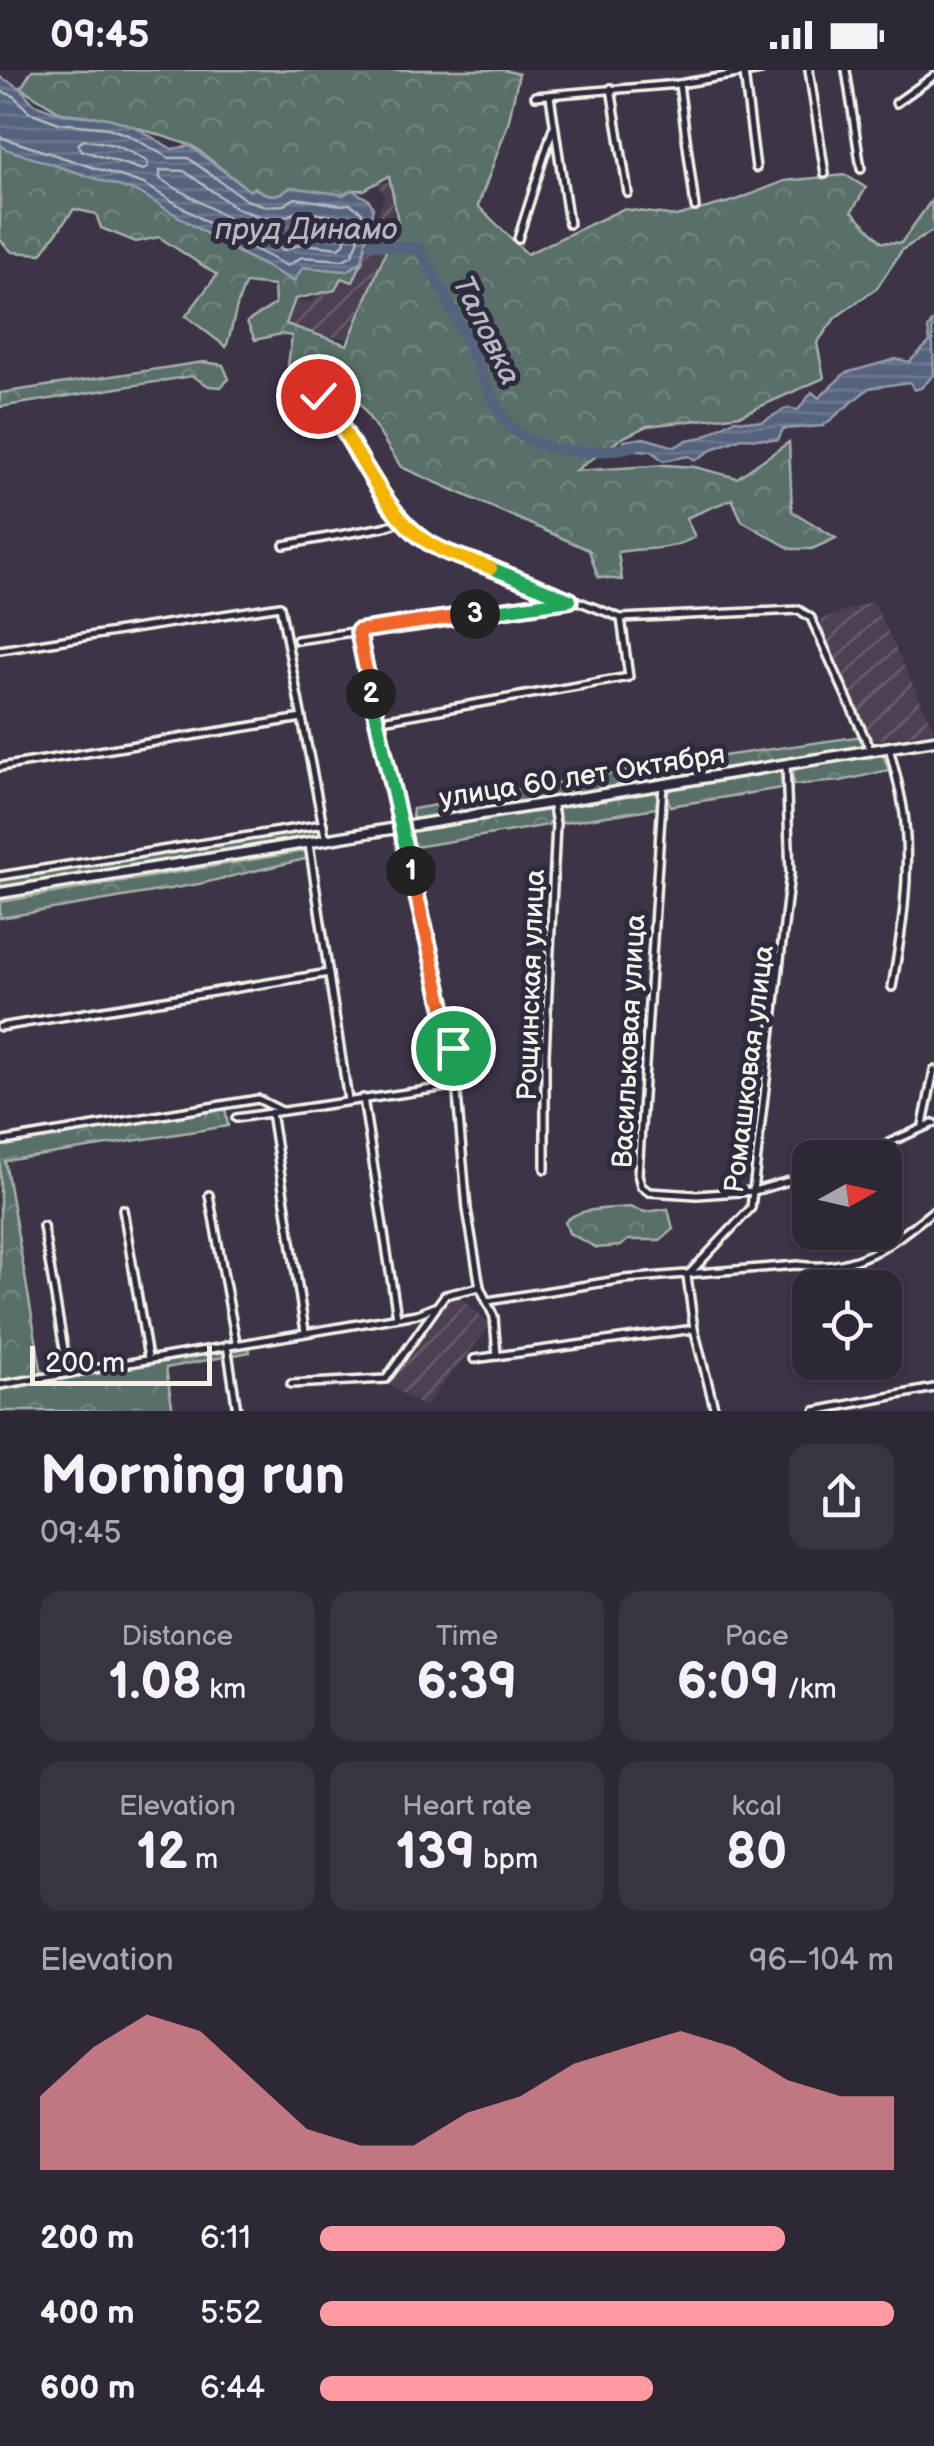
<!DOCTYPE html>
<html lang="en">
<head>
<meta charset="utf-8">
<style>
	body { margin:0; font-family:"Balsamiq Sans",sans-serif; background:#3a3341; color:#f1f3f6; height:100vh; display:flex; flex-direction:column; font-size:38px; white-space:nowrap }
	* { box-sizing:border-box; margin:0 }
	p { font-size:32px; color:#a7a5ad }
	.icon { flex:none; width:55px; height:55px; fill:none; stroke:currentColor; stroke-width:2; stroke-linecap:round; stroke-linejoin:round }
	.map { position:relative; height:1341px; overflow:hidden }
	.panel { display:flex; flex-direction:column; background:#2e2735; flex:1 }
	.panel>* { flex:none }
	.needle { width:65px; rotate:82deg }
	.controls { position:absolute; left:792px; top:1070px; display:grid; gap:20px }
	.controls a { display:grid; place-items:center; width:110px; height:110px; border-radius:20px; background:#2e2735; box-shadow:0 2px 8px #0004,0 0 0 2px #494450; font-size:50px }
	.scale { position:absolute; left:30px; bottom:25px; width:182px; box-sizing:border-box; padding-left:10px; border:5px solid #f4f1e8; border-top:0; font-size:28px; line-height:35px; white-space:nowrap; color:#f4f1e8; -webkit-text-stroke:8px #2f2a3d; paint-order:stroke }
	.pin { position:absolute; display:grid; place-items:center; width:85px; height:85px; color:#fff; margin:-42px; border:5px solid #fff; border-radius:50%; box-shadow:0 2px 10px #0007 }
	.km { position:absolute; width:50px; height:50px; margin:-25px; border-radius:50%; background:#222; color:#fff; font-size:28px; line-height:50px; text-align:center }
	.round { display:grid; place-items:center; flex:none; width:105px; height:105px; border-radius:20px; background:#3a3341 }
	.overview { display:flex; align-items:center; justify-content:space-between; height:170px; padding:0 40px }
	h1 { font-size:55px; font-weight:600; line-height:75px }
	.figures { display:grid; grid-template-columns:repeat(3,1fr); gap:15px; height:170px; padding:10px 40px }
	.figures div { display:grid; align-content:center; border-radius:20px; background:#3a3341; text-align:center }
	.figures b { font-size:50px; font-weight:600 }
	.figures small { font-size:28px; font-weight:400 }
	.figures p { font-size:28px }
	.chart { height:280px; padding:20px 40px }
	.chart p { display:flex; justify-content:space-between }
	.chart svg { width:100%; height:180px; margin-top:10px; fill:#ff9aa2; opacity:.7 }
	ul { padding:0 40px; list-style:none; font-size:32px }
	li { display:grid; grid-template-columns:160px 120px 1fr; align-items:center; height:75px }
	li i { height:25px; border-radius:12px; background:#ff9aa2 }
	.status { display:flex; justify-content:space-between; align-items:center; height:70px; padding:0 50px; background:#2e2735; direction:ltr }
	.status svg { height:28px; fill:currentColor }
	.map>svg:first-child { display:block }
</style>
</head>
<body>
<div class="status"><b>09:45</b><svg viewBox="0 0 49 12"><path d="M0 12V9h3v3zM5 12V6h3v6zM10 12V3h3v9zM15 12V0h3v12zM26 1h20v11H26zM47 4h2v5h-2z"/></svg></div>
<div class="map">
<svg width="934" height="1341" viewBox="0 0 934 1341">
	<defs>
		<pattern id="industrial-furrows" width="10" height="10" patternUnits="userSpaceOnUse" patternTransform="scale(2.5)"><rect width="10" height="10" fill="#4e4053"/><path d="M-1 1l2-2M0 10L10 0M9 11l2-2" fill="none" stroke="#685c6c"/></pattern>
		<pattern id="forest-crowns" width="20" height="18" patternUnits="userSpaceOnUse" patternTransform="scale(2.5)"><rect width="20" height="18" fill="#596f69"/><path d="M2 6a3 3 0 1 1 6 0M12 15a3 3 0 1 1 6 0" fill="none" stroke="#71847e"/></pattern>
		<pattern id="water-rules" width="6" height="5" patternUnits="userSpaceOnUse" patternTransform="scale(2.5)"><rect width="6" height="5" fill="#55637e"/><path d="M0 2.5h6" fill="none" stroke="#6e7a90"/></pattern>
	</defs>
	<rect width="100%" height="100%" fill="#3d3447"/>
	<filter id="ink" filterUnits="userSpaceOnUse"><feTurbulence type="fractalNoise" baseFrequency=".01" numOctaves="2"/><feDisplacementMap in="SourceGraphic" scale="20" xChannelSelector="R" yChannelSelector="G"/><feConvolveMatrix kernelMatrix="1 2 1 2 8 2 1 2 1" color-interpolation-filters="sRGB"/></filter>
	<g filter="url(#ink)">
		<!-- industrial -->
		<g fill="url(#industrial-furrows)">
			<polygon points="389,112 393,140 392,163 349,269 320,265 288,254 295,230 311,232 324,221 336,221 340,209 353,212 384,126 378,113"/>
			<polygon points="873,531 934,659 934,661 872,670 821,562 822,549"/>
			<polygon points="456,1224 491,1255 425,1336 421,1335 389,1315 442,1235"/>
		</g>
		<!-- forest -->
		<g fill="url(#forest-crowns)" stroke="#a6b0a8" stroke-width="2.5">
			<path d="M32,0H504L519,4L508,54L478,136L527,184L623,139L676,146L737,130L784,111L846,105L866,118L852,141L882,172L901,173L931,131L934,160L902,180L877,218L836,247L817,273L824,308L741,345L647,356L622,368L575,401L666,395L695,397L737,408L789,372L792,441L836,468L812,479H791L742,451L732,429L686,448L695,467C667,482 649,477 618,482L622,510L598,507L589,480L401,397L345,310V300L288,295L292,266L281,264L255,270L247,252L275,234L274,216L246,213C235,233 234,255 226,277L186,246L217,205L159,167L136,172L101,158L96,144L74,139L41,184L12,182L0,170V74L6,79L141,123L226,176L294,211L302,197L347,201L362,192L353,212L341,208L335,220L295,229L286,254L347,275L398,152L389,106L364,120H351L343,125L291,117C278,128 268,127 254,117L250,121L193,76L108,48L62,43L21,18Z"/>
			<polygon points="203,292 223,295 229,309 221,317 209,316 192,306 0,337 0,323"/>
			<polygon points="862,666 866,675 857,680 417,750 412,746 413,739 641,698"/>
			<polygon points="883,685 889,700 841,711 794,715 792,706 795,697"/>
			<polygon points="780,701 785,709 782,718 670,736 667,726 670,718"/>
			<polygon points="655,720 660,729 656,738 562,753 558,744 560,736"/>
			<polygon points="549,740 552,748 548,755 415,777 411,760"/>
			<polygon points="322,757 326,763 321,768 0,820 0,807"/>
			<polygon points="304,781 308,786 305,789 199,814 0,848 0,832"/>
			<polygon points="225,1037 228,1056 5,1091 43,1310 248,1271 250,1282 166,1298 173,1341 0,1341 0,1073"/>
			<path d="M629,1137L645,1142L668,1139L673,1159L660,1170H628L620,1176L597,1178L569,1163L565,1152C579,1137 609,1139 629,1137Z"/>
		</g>
		<!-- water -->
		<g fill="url(#water-rules)" stroke="#959ca8" stroke-width="2.5">
			<path d="M0,7L19,17L34,34L62,44L108,48L133,56L172,79L190,76L250,121L254,118C268,127 278,128 291,117L343,125L352,120L369,130L373,138L362,191L347,201L303,197L294,211L227,176L140,123L5,79L0,74Z"/>
			<polygon points="932,251 934,305 921,318 914,320 910,312 869,318 823,356 783,359 778,370 742,368 715,378 695,390 689,386 663,391 652,381 624,379 624,371 644,368 675,377 687,370 703,367 734,350 762,352 787,338 798,340 812,322 819,328 845,303 896,289 909,292 930,272 928,259"/>
		</g>
		<g fill="none" stroke-linecap="round" stroke-linejoin="round">
			<!-- shore -->
			<g stroke="#b4b8be" stroke-width="2.5">
				<polyline points="0,21 14,26 29,42 59,53 108,58 128,65 169,88 188,88 246,130 266,136 284,135 295,128 341,135 350,134 362,142 358,172 352,185 343,190 302,187 287,196 231,167 144,114 0,67"/>
				<path d="M84,70C114,73 121,77 147,91L148,97L143,100L81,80L78,74Z"/>
				<polygon points="160,100 184,101 236,138 261,147 285,147 299,141 345,148 348,153 344,174 339,178 302,174 283,180 160,109"/>
			</g>
			<!-- river -->
			<path stroke="#55637e" stroke-width="11" d="M371,174L420,179C438,213 457,247 472,282C483,306 499,354 523,367C552,384 604,385 636,375"/>
			<defs>
				<g id="street">
					<polyline points="809,0 825,104"/>
					<polyline points="846,0 861,99"/>
					<polyline points="744,3 756,98"/>
					<polyline points="679,14 695,137"/>
					<polyline points="611,18 628,123"/>
					<polyline points="535,26 679,14 761,0"/>
					<polyline points="550,26 569,154"/>
					<polyline points="896,33 934,6"/>
					<polyline points="518,169 553,58"/>
					<path d="M318,326C344,352 358,388 379,419C392,439 409,456 426,472L621,548L799,540L811,548L870,679"/>
					<polyline points="284,475 384,457 403,451"/>
					<polyline points="359,561 399,758 440,915 453,978 467,1139 480,1217 494,1247 497,1286"/>
					<polyline points="297,570 567,531"/>
					<polyline points="0,580 280,536 326,771"/>
					<polyline points="376,651 629,607 621,548"/>
					<path d="M889,677C895,702 903,728 905,753C910,809 902,862 892,917"/>
					<polyline points="0,697 302,648"/>
					<polyline points="663,715 638,1104 641,1116 649,1122 697,1125 754,1121 810,1105"/>
					<polyline points="309,774 348,1030"/>
					<polyline points="0,806 323,754"/>
					<polyline points="0,957 329,903"/>
					<polyline points="363,1028 397,1247"/>
					<polyline points="271,1042 305,1261"/>
					<polyline points="236,1048 454,1016"/>
					<polyline points="923,1055 934,1000"/>
					<polyline points="4,1071 258,1029 282,1041"/>
					<polyline points="854,1088 934,1053"/>
					<polyline points="545,1099 545,984 556,754 552,732"/>
					<polyline points="209,1125 236,1272"/>
					<polyline points="123,1139 148,1288"/>
					<polyline points="43,1156 68,1303"/>
					<path d="M488,1231L624,1209L797,1195C856,1203 889,1176 934,1140"/>
					<polyline points="227,1275 237,1341"/>
					<polyline points="474,1289 694,1259"/>
					<polyline points="291,1314 386,1309 436,1238"/>
					<polyline points="0,1315 417,1244 437,1236 445,1225 480,1217"/>
					<polyline points="715,1341 694,1259 687,1206 751,1138 790,804 786,695"/>
					<polyline points="815,1341 934,1318"/>
				</g>
				<polyline id="secondary" points="0,823 934,670"/>
			</defs>
			<!-- street casing -->
			<use href="#street" stroke="#f4f1e8" stroke-width="12"/>
			<!-- secondary casing -->
			<use href="#secondary" stroke="#f4f1e8" stroke-width="15"/>
			<!-- street -->
			<use href="#street" stroke="#2f2a3d" stroke-width="5"/>
			<!-- secondary -->
			<use href="#secondary" stroke="#2f2a3d" stroke-width="8"/>
		</g>
	</g>
	<g fill="none" stroke-linecap="round" stroke-linejoin="round" filter="url(#ink)">
		<defs>
			<polyline id="split-1" points="411,801 453,978"/>
			<polyline id="split-2" points="371,624 411,801"/>
			<polyline id="split-3" points="371,624 358,561 475,544"/>
			<polyline id="split-4" points="475,544 570,530 491,498"/>
			<path id="split-5" d="M358,385C376,415 396,451 426,471C444,484 471,490 491,498"/>
			<polyline id="split-6" points="318,326 332,340 358,385"/>
		</defs>
		<!-- split-1 casing -->
		<use href="#split-1" stroke="#fff" stroke-width="20"/>
		<!-- split-2 casing -->
		<use href="#split-2" stroke="#fff" stroke-width="20"/>
		<!-- split-3 casing -->
		<use href="#split-3" stroke="#fff" stroke-width="20"/>
		<!-- split-4 casing -->
		<use href="#split-4" stroke="#fff" stroke-width="20"/>
		<!-- split-5 casing -->
		<use href="#split-5" stroke="#fff" stroke-width="20"/>
		<!-- split-6 casing -->
		<use href="#split-6" stroke="#fff" stroke-width="20"/>
		<!-- split-1 -->
		<use href="#split-1" stroke="#f0652b" stroke-width="12"/>
		<!-- split-2 -->
		<use href="#split-2" stroke="#22a559" stroke-width="12"/>
		<!-- split-3 -->
		<use href="#split-3" stroke="#f0652b" stroke-width="12"/>
		<!-- split-4 -->
		<use href="#split-4" stroke="#22a559" stroke-width="12"/>
		<!-- split-5 -->
		<use href="#split-5" stroke="#f5b400" stroke-width="12"/>
		<!-- split-6 -->
		<use href="#split-6" stroke="#f5b400" stroke-width="12"/>
	</g>
	<g text-anchor="middle" stroke-width="10" stroke-linejoin="round" paint-order="stroke">
		<!-- street labels -->
		<g font-size="28" fill="#f4f1e8" stroke="#2f2a3d">
			<text transform="translate(582 705) rotate(-9)" y="10">улица 60 лет Октября</text>
			<text transform="translate(530 915) rotate(-88)" y="10">Рощинская улица</text>
			<text transform="translate(628 971) rotate(-87)" y="10">Васильковая улица</text>
			<text transform="translate(748 999) rotate(-83)" y="10">Ромашковая улица</text>
		</g>
		<!-- water labels -->
		<g font-size="30" font-style="italic" fill="#b4b8be" stroke="#2f2a3d">
			<text x="306" y="169">пруд Динамо</text>
			<text transform="translate(487 260) rotate(64)" y="10">Таловка</text>
		</g>
	</g>
</svg>
<div class="controls">
<a><svg class="needle" viewBox="-14 -14 28 28"><path d="M0-13l5 13h-10z" fill="#e53935"/><path d="M0 13l5-13h-10z" fill="#a7a5ad"/></svg></a>
<a><svg class="icon" aria-label="locate" viewBox="0 0 24 24"><circle cx="12" cy="12" r="6"/><path d="M12 2v4M12 18v4M2 12h4M18 12h4"/></svg></a>
</div>
<div class="scale">200 m</div>
<div class="pin" style="left:453px;top:978px;background:#1e9e55"><svg class="icon" aria-label="arrive" viewBox="0 0 24 24"><path d="M6 21V4h12l-3 4 3 4H6"/></svg></div>
<div class="pin" style="left:318px;top:326px;background:#d93025"><svg class="icon" aria-label="check" viewBox="0 0 24 24"><path d="M5 12l5 5 9-10"/></svg></div>
<b class="km" style="left:411px;top:801px">1</b>
<b class="km" style="left:371px;top:624px">2</b>
<b class="km" style="left:475px;top:544px">3</b>
</div>
<section class="panel">
<div class="overview"><div><h1>Morning run</h1><p>09:45</p></div><a class="round"><svg class="icon" aria-label="share" viewBox="0 0 24 24"><path d="M12 15V3M7 8l5-5 5 5M5 13v7h14v-7"/></svg></a></div>
<div class="figures">
<div><p>Distance</p><b>1.08<small> km</small></b></div>
<div><p>Time</p><b>6:39</b></div>
<div><p>Pace</p><b>6:09<small> /km</small></b></div>
</div>
<div class="figures">
<div><p>Elevation</p><b>12<small> m</small></b></div>
<div><p>Heart rate</p><b>139<small> bpm</small></b></div>
<div><p>kcal</p><b>80</b></div>
</div>
<div class="chart"><p><span>Elevation</span>96–104 m</p>
<svg viewBox="0 0 160 44" preserveAspectRatio="none"><path d="M0 44V26L10 14L20 6L30 10L40 22L50 34L60 38L70 38L80 30L90 26L100 18L110 14L120 10L130 14L140 22L150 26L160 26V44z"/></svg>
</div>
<ul>
<li><b>200 m</b>6:11<i style="width:81%"></i></li>
<li><b>400 m</b>5:52<i style="width:100%"></i></li>
<li><b>600 m</b>6:44<i style="width:58%"></i></li>
</ul>
</section>
</body>
</html>
